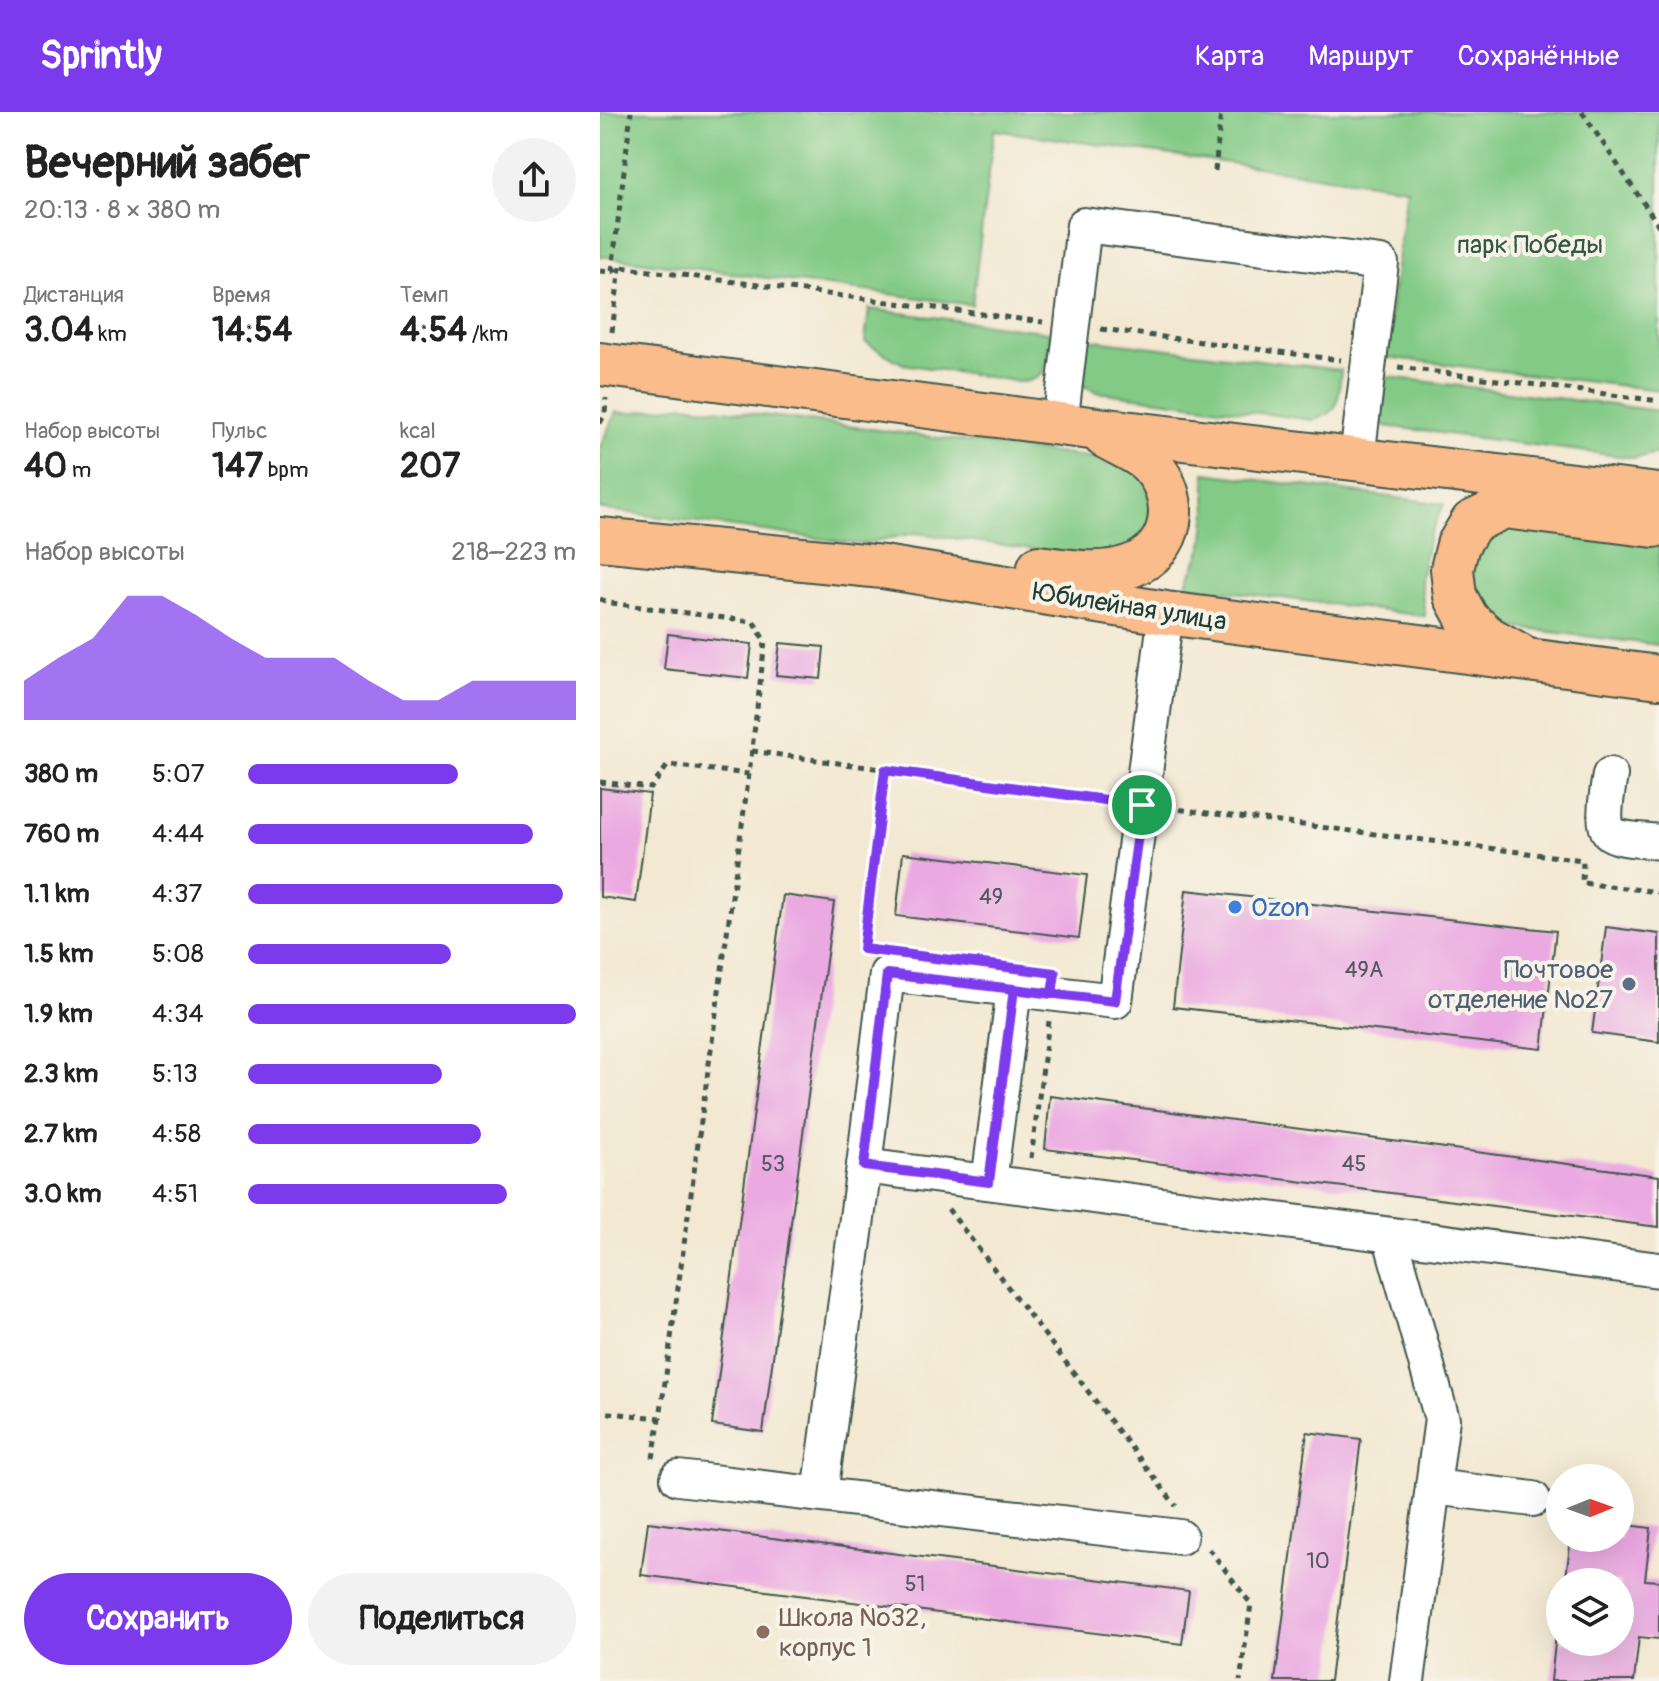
<!DOCTYPE html>
<html lang="ru">
<head>
<meta charset="utf-8">
<style>
	body { margin:0; font-family:Pangolin,sans-serif; background:#f2f2f2; color:#222; height:100vh; display:flex; flex-direction:column; font-size:30px; white-space:nowrap }
	* { box-sizing:border-box; margin:0 }
	p { font-size:26px; color:#767676 }
	.icon { flex:none; width:44px; height:44px; fill:none; stroke:currentColor; stroke-width:2; stroke-linecap:round; stroke-linejoin:round }
	.map { position:relative; flex:1; overflow:hidden }
	.sheet { display:flex; flex-direction:column; background:#fff; width:600px }
	.sheet>* { flex:none }
	.needle { width:52px; rotate:89deg }
	.controls { position:absolute; left:946px; top:1352px; display:grid; gap:16px }
	.controls a { display:grid; place-items:center; width:88px; height:88px; border-radius:50%; background:#fff; box-shadow:0 8px 32px #0002; font-size:40px }
	.pin { position:absolute; display:grid; place-items:center; width:68px; height:68px; color:#fff; margin:-34px; border:4px solid #fff; border-radius:50%; box-shadow:0 2px 8px #0007 }
	.round { display:grid; place-items:center; flex:none; width:84px; height:84px; border-radius:42px; background:#f2f2f2 }
	.overview { display:flex; align-items:center; justify-content:space-between; height:136px; padding:0 24px }
	h1 { font-size:44px; font-weight:800; line-height:60px }
	.stats { display:grid; grid-template-columns:repeat(3,1fr); gap:12px; height:136px; padding:8px 24px }
	.stats div { display:grid; align-content:center }
	.stats b { font-size:34px; font-weight:800 }
	.stats small { font-size:22px; font-weight:400 }
	.stats p { font-size:22px }
	.chart { height:224px; padding:16px 24px }
	.chart p { display:flex; justify-content:space-between }
	.chart svg { width:100%; height:144px; margin-top:8px; fill:#7c3aed; opacity:.7 }
	.cta { display:flex; gap:16px; margin-top:auto; padding:16px 24px }
	.cta a { flex:1; height:92px; border-radius:48px; background:#7c3aed; color:#fff; font-size:32px; font-weight:800; line-height:92px; text-align:center }
	.cta a+a { background:#f2f2f2; color:#222 }
	ul { padding:0 24px; list-style:none; font-size:26px }
	li { display:grid; grid-template-columns:128px 96px 1fr; align-items:center; height:60px }
	li i { height:20px; border-radius:10px; background:#7c3aed }
	header { display:flex; align-items:center; gap:48px; box-sizing:border-box; height:112px; padding:0 40px; background:#7c3aed; color:#fff }
	header strong { font-size:38px }
	nav { display:flex; gap:44px; margin-inline-start:auto; font-size:28px }
	main { display:flex; flex:1; min-height:0 }
	.map>svg:first-child { display:block }
</style>
</head>
<body>
<header>
<strong>Sprintly</strong>
<nav><a>Карта</a><a>Маршрут</a><a>Сохранённые</a></nav>
</header>
<main>
<section class="sheet">
<div class="overview"><div><h1>Вечерний забег</h1><p>20:13 · 8 × 380 m</p></div><a class="round"><svg class="icon" aria-label="share" viewBox="0 0 24 24"><path d="M12 15V3M7 8l5-5 5 5M5 13v7h14v-7"/></svg></a></div>
<div class="stats">
<div><p>Дистанция</p><b>3.04<small> km</small></b></div>
<div><p>Время</p><b>14:54</b></div>
<div><p>Темп</p><b>4:54<small> /km</small></b></div>
</div>
<div class="stats">
<div><p>Набор высоты</p><b>40<small> m</small></b></div>
<div><p>Пульс</p><b>147<small> bpm</small></b></div>
<div><p>kcal</p><b>207</b></div>
</div>
<div class="chart"><p><span>Набор высоты</span>218–223 m</p>
<svg viewBox="0 0 160 44" preserveAspectRatio="none"><path d="M0 44V32L10 25L20 19L30 6L40 6L50 12L60 19L70 25L80 25L90 25L100 32L110 38L120 38L130 32L140 32L150 32L160 32V44z"/></svg>
</div>
<ul>
<li><b>380 m</b>5:07<i style="width:64%"></i></li>
<li><b>760 m</b>4:44<i style="width:87%"></i></li>
<li><b>1.1 km</b>4:37<i style="width:96%"></i></li>
<li><b>1.5 km</b>5:08<i style="width:62%"></i></li>
<li><b>1.9 km</b>4:34<i style="width:100%"></i></li>
<li><b>2.3 km</b>5:13<i style="width:59%"></i></li>
<li><b>2.7 km</b>4:58<i style="width:71%"></i></li>
<li><b>3.0 km</b>4:51<i style="width:79%"></i></li>
</ul>
<div class="cta"><a>Сохранить</a><a>Поделиться</a></div>
</section>
<div class="map">
<svg width="1059" height="1569" viewBox="0 0 1059 1569">
	<rect width="100%" height="100%" fill="#f7f3e8"/>
	<filter id="ink" filterUnits="userSpaceOnUse"><feTurbulence type="fractalNoise" baseFrequency=".0125" numOctaves="2"/><feDisplacementMap in="SourceGraphic" scale="16" xChannelSelector="R" yChannelSelector="G"/><feConvolveMatrix kernelMatrix="1 2 1 2 8 2 1 2 1" color-interpolation-filters="sRGB"/></filter>
	<filter id="wash" filterUnits="userSpaceOnUse"><feTurbulence type="fractalNoise" baseFrequency=".006" numOctaves="4" result="noise"/><feDisplacementMap in="SourceGraphic" scale="32" xChannelSelector="R" yChannelSelector="G"/><feGaussianBlur stdDeviation="1.8" result="paint"/><feColorMatrix in="noise" values="0 0 0 0 0 0 0 0 0 0 0 0 0 0 0 0 0 1.4 0 .05"/><feComposite in="paint" operator="in"/></filter>
	<g filter="url(#wash)">
		<rect width="100%" height="100%" fill="#f3e8d2"/>
		<!-- green -->
		<g fill="#83ca86" stroke="#51845d" stroke-width="2">
			<polygon points="0,0 1059,0 1059,278 784,245 807,76 394,18 372,193 0,144"/>
			<path d="M269,197L450,220C447,246 452,267 421,270L303,252L265,230Z"/>
			<path d="M479,226L741,258C738,284 743,301 713,308L497,280L480,272Z"/>
			<polygon points="773,263 1059,299 1059,341 1034,346 786,314 777,307"/>
			<polygon points="85,293 517,349 549,370 550,430 496,446 316,421 260,432 0,397 0,335 16,300 29,301"/>
			<polygon points="605,361 844,392 829,424 820,467 825,504 586,474 603,434 607,399"/>
			<polygon points="909,415 1059,432 1059,533 910,515 896,511 875,489 872,454 883,428"/>
		</g>
		<g id="blocks">
			<!-- building -->
			<g fill="#eba9e2">
				<polygon points="68,522 152,532 148,566 64,557"/>
				<polygon points="180,531 224,535 221,567 176,563"/>
				<polygon points="0,676 50,682 36,790 0,785"/>
				<polygon points="303,741 487,763 479,826 296,804"/>
				<polygon points="586,778 956,819 942,937 573,895"/>
				<polygon points="183,783 234,790 163,1320 112,1313"/>
				<polygon points="1006,815 1059,822 1059,930 992,921"/>
				<polygon points="450,984 1059,1064 1059,1115 445,1037"/>
				<polygon points="707,1320 761,1327 730,1569 675,1569"/>
				<polygon points="48,1410 589,1479 582,1532 41,1463"/>
				<polygon points="1020,1412 1051,1416 1045,1468 1059,1469 1059,1527 1039,1525 1034,1569 951,1569 956,1522 960,1522 960,1530 1020,1530 1020,1470 997,1470 966,1466 971,1426 1020,1426"/>
			</g>
		</g>
	</g>
	<g filter="url(#ink)">
		<use href="#blocks" fill-opacity="0" stroke="#3f574c" stroke-width="2"/>
		<g fill="none" stroke-linecap="round" stroke-linejoin="round">
			<defs>
				<g id="minor">
					<polyline points="460,312 484,113 781,151 757,346"/>
					<path d="M1010,663C1008,676 1001,711 1009,720C1017,728 1047,728 1059,730"/>
					<polyline points="264,1054 1059,1158"/>
					<polyline points="389,1070 414,877"/>
					<polyline points="790,1123 842,1307 807,1569"/>
					<polyline points="78,1366 580,1425"/>
					<polyline points="833,1375 933,1387"/>
					<polyline points="220,1382 264,1054 287,862 515,889 566,501"/>
				</g>
				<g id="major">
					<polyline points="0,252 490,316 1059,383"/>
					<polyline points="0,427 283,455 566,501 1059,565"/>
					<path d="M439,455C469,459 502,465 531,454C575,438 582,386 551,353C542,342 517,332 504,324"/>
					<polyline points="918,542 889,526 868,508 855,484 852,457 858,433 872,410 904,395 1054,414 1059,412"/>
				</g>
			</defs>
			<!-- minor casing -->
			<use href="#minor" stroke="#3f574c" stroke-width="38"/>
			<!-- major casing -->
			<use href="#major" stroke="#3f574c" stroke-width="46"/>
			<!-- path -->
			<g stroke="#3f574c" stroke-width="5" stroke-dasharray="6 6" stroke-linecap="butt">
				<polyline points="982,0 1059,114"/>
				<polyline points="615,59 621,0"/>
				<polyline points="0,159 12,160 20,155 443,210"/>
				<polyline points="12,159 31,0"/>
				<polyline points="501,217 741,248"/>
				<polyline points="12,220 20,155"/>
				<polyline points="798,255 1059,289"/>
				<polyline points="0,311 5,302 6,286"/>
				<polyline points="0,487 11,491 154,510 165,530 149,662 60,1306 0,1300"/>
				<polyline points="152,639 511,689"/>
				<polyline points="0,670 51,676 68,653 149,662"/>
				<polyline points="568,696 983,748 982,771 1059,780"/>
				<polyline points="262,843 285,658"/>
				<polyline points="431,1046 449,909"/>
				<polyline points="348,1097 576,1394"/>
				<polyline points="53,1346 60,1306"/>
				<polyline points="609,1437 651,1492 640,1569"/>
			</g>
			<!-- minor -->
			<use href="#minor" stroke="#fff" stroke-width="34"/>
			<!-- major -->
			<use href="#major" stroke="#f9bc8a" stroke-width="42"/>
		</g>
	</g>
	<g fill="none" stroke-linecap="round" stroke-linejoin="round" filter="url(#ink)">
		<defs>
			<path id="route" d="M542,693L285,658L263,837L455,861L452,882L414,877L389,1070L264,1054L287,862C363,871 439,880 515,889L542,693"/>
		</defs>
		<!-- route casing -->
		<use href="#route" stroke="#fff" stroke-width="16"/>
		<!-- route -->
		<use href="#route" stroke="#7c3aed" stroke-width="10"/>
	</g>
	<!-- markers -->
	<circle fill="#3f7fe0" stroke="#f7f3e8" stroke-width="3" cx="635" cy="795" r="8"/>
	<circle fill="#5c6f8a" stroke="#f7f3e8" stroke-width="3" cx="1029" cy="872" r="8"/>
	<circle fill="#8d6e63" stroke="#f7f3e8" stroke-width="3" cx="163" cy="1520" r="8"/>
	<g text-anchor="middle" stroke-width="8" stroke-linejoin="round" paint-order="stroke">
		<!-- number labels -->
		<g font-size="22" fill="#525860">
			<text x="391" y="792">49</text>
			<text x="764" y="865">49А</text>
			<text x="173" y="1059">53</text>
			<text x="754" y="1059">45</text>
			<text x="718" y="1456">10</text>
			<text x="315" y="1479">51</text>
		</g>
		<!-- park labels -->
		<g font-size="26" fill="#335944" stroke="#f7f3e8">
			<text x="930" y="141">парк Победы</text>
		</g>
		<!-- street labels -->
		<g font-size="26" fill="#1f3d34" stroke="#f7f3e8">
			<text transform="translate(530 494) rotate(9)" y="9">Юбилейная улица</text>
		</g>
		<!-- shop labels -->
		<g font-size="26" fill="#366cbe" stroke="#f7f3e8" text-anchor="start">
			<text x="651" y="804">Ozon</text>
		</g>
		<!-- service labels -->
		<g font-size="26" fill="#4e5e75" stroke="#f7f3e8" text-anchor="end">
			<text x="1013" y="866">Почтовое<tspan x="1013" dy="30">отделение №27</tspan></text>
		</g>
		<!-- education labels -->
		<g font-size="26" fill="#785e54" stroke="#f7f3e8" text-anchor="start">
			<text x="179" y="1514">Школа №32,<tspan x="179" dy="30">корпус 1</tspan></text>
		</g>
	</g>
</svg>
<div class="controls">
<a><svg class="needle" viewBox="-14 -14 28 28"><path d="M0-13l5 13h-10z" fill="#e53935"/><path d="M0 13l5-13h-10z" fill="#767676"/></svg></a>
<a><svg class="icon" aria-label="layers" viewBox="0 0 24 24"><path d="M12 4l9 5-9 5-9-5zM3 14l9 5 9-5"/></svg></a>
</div>
<div class="pin" style="left:542px;top:693px;background:#1e9e55"><svg class="icon" aria-label="arrive" viewBox="0 0 24 24"><path d="M6 21V4h12l-3 4 3 4H6"/></svg></div>
</div>
</main>
</body>
</html>
